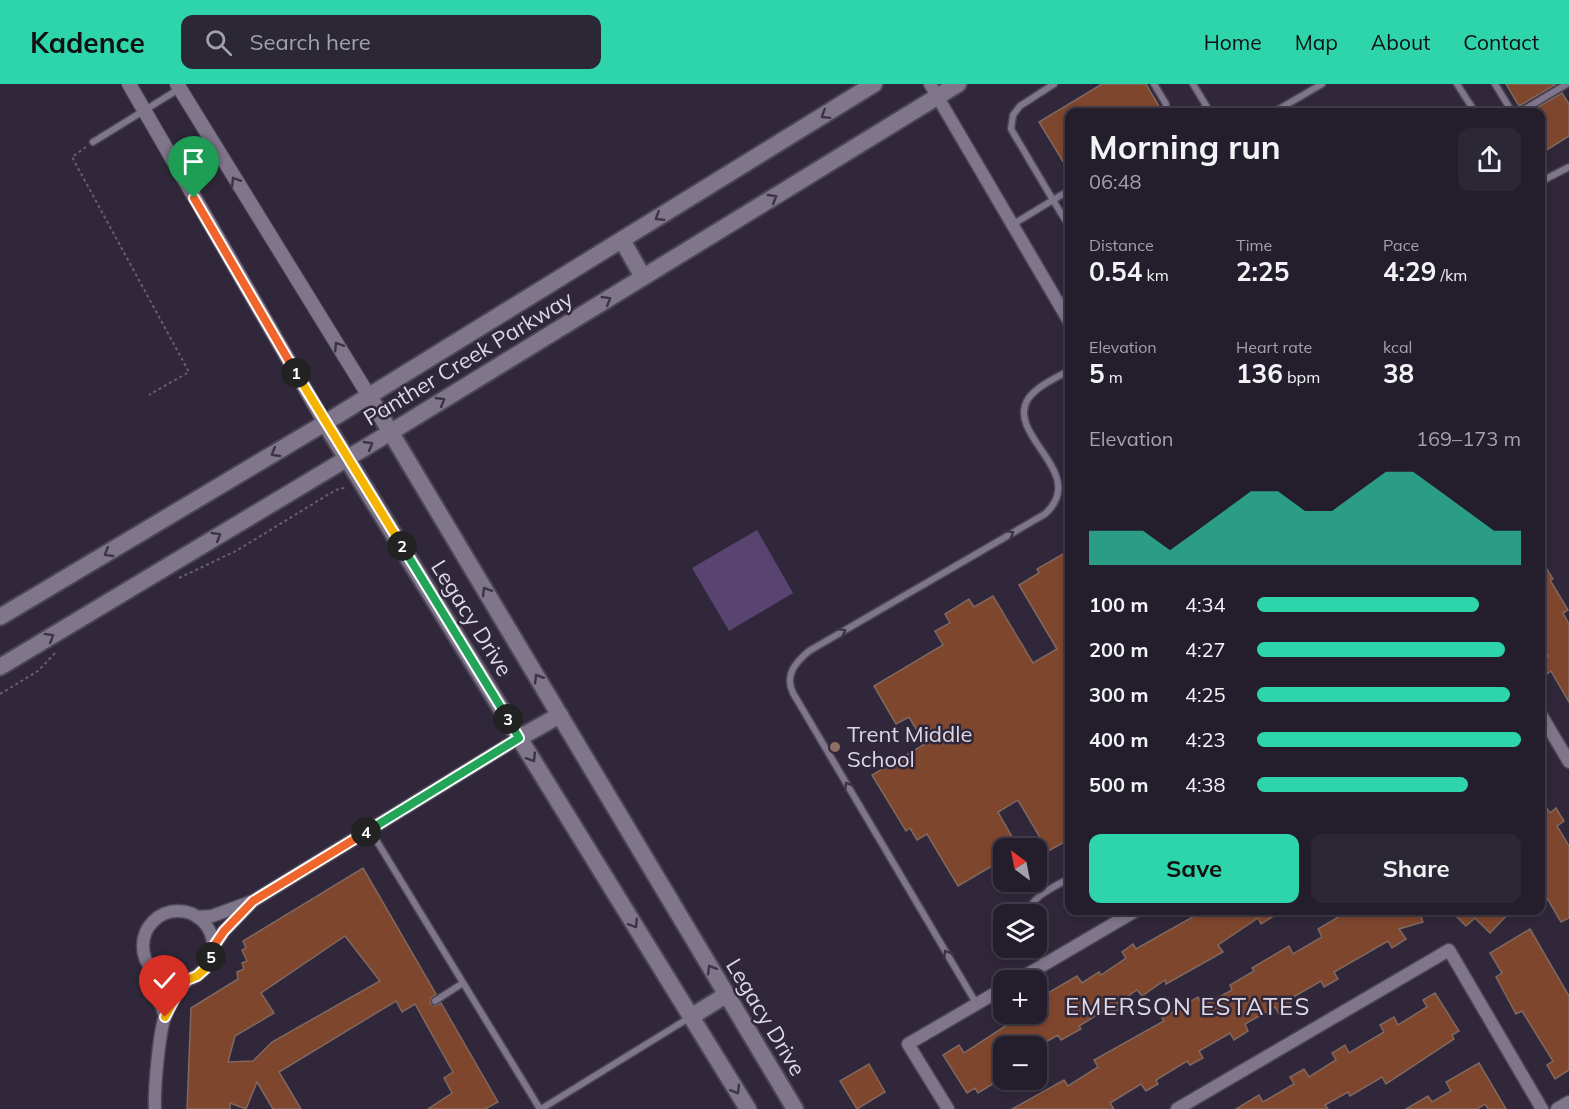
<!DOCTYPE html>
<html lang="en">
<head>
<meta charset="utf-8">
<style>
	body { margin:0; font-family:Mulish,sans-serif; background:#2c2734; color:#f1f3f6; height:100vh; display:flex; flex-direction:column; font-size:22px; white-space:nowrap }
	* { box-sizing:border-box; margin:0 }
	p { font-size:20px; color:#a3a2a9 }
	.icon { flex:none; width:33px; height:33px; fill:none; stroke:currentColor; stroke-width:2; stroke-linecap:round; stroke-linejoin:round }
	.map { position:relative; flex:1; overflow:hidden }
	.sheet { position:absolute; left:1065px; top:24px; width:480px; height:807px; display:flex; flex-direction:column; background:#241e2c; border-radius:12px; box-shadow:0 3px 9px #0003,0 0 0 2px #413c48 }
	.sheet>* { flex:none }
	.needle { width:39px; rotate:328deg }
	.tools { position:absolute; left:993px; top:754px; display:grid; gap:12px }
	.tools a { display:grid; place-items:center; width:54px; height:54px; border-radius:12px; background:#241e2c; box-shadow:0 3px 9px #0003,0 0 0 2px #413c48; font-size:30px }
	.pin { position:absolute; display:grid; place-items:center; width:51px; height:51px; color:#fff; margin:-62px -26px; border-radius:50% 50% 50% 0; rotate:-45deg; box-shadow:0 0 6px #0007 }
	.pin .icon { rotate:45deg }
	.km { position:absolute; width:30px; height:30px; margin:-15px; border-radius:50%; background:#222; color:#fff; font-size:16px; line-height:30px; text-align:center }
	.round { display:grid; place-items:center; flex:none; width:63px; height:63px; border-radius:12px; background:#2c2734 }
	.head { display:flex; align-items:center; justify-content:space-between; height:102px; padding:0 24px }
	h1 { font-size:33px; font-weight:700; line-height:45px }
	.stats { display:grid; grid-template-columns:repeat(3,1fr); gap:9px; height:102px; padding:6px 24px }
	.stats div { display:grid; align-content:center }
	.stats b { font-size:26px; font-weight:700 }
	.stats small { font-size:16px; font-weight:400 }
	.stats p { font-size:16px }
	.chart { height:168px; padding:12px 24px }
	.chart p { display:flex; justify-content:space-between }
	.chart svg { width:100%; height:108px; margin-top:6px; fill:#2ed4aa; opacity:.7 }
	.primary-button { display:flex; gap:12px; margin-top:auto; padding:12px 24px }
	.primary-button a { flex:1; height:69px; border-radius:12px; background:#2ed4aa; color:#111; font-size:24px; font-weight:700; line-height:69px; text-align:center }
	.primary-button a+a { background:#2c2734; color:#f1f3f6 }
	ul { padding:0 24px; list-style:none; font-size:20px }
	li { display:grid; grid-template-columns:96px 72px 1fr; align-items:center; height:45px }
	li i { height:15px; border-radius:8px; background:#2ed4aa }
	header { display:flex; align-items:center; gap:36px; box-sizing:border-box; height:84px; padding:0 30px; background:#2ed4aa; color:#111 }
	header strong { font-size:28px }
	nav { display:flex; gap:33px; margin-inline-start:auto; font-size:21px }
	.search { width:420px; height:54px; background:#2c2734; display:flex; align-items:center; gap:15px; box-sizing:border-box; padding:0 21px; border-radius:12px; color:#a3a2a9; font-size:22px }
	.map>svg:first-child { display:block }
</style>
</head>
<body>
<header>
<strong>Kadence</strong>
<div class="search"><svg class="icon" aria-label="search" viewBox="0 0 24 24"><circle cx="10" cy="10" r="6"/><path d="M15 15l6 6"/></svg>Search here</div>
<nav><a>Home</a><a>Map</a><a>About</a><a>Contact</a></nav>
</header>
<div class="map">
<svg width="1569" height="1025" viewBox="0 0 1569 1025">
	<rect width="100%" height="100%" fill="#30283a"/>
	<!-- green -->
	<polygon fill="#584371" points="757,446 793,509 729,547 692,484"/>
	<!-- building -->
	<g fill="#7f462e" stroke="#80685f" stroke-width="1.5" fill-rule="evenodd">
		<polygon points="1102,0 1146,0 1160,24 1152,28 1070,28 1070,89 1039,38"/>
		<polygon points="1506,0 1556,0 1519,22"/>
		<polygon points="1562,9 1569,20 1569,52 1545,67 1540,61 1540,28 1529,28"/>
		<polygon points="1063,470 1065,474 1070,471 1070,755 1048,767 1018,716 998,728 1019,765 1004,765 1004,775 958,802 927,750 917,756 910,744 906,747 872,691 925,660 909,633 896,640 874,602 943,561 935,547 950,539 945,530 969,515 974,523 993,512 1033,579 1057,565 1019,501 1039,489 1037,485"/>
		<polygon points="1540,474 1553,495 1550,496 1568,526 1563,529 1569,540 1569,618 1551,587 1547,590 1540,578 1548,572 1540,559"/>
		<polygon points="1540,714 1550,729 1556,724 1564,737 1557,742 1569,762 1569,834 1561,838 1540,802"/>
		<path d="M363,784L436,910L431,914L430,919L435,922L441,919L498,1018L485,1025H428L452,1009L444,994L453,988L415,920L402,928L396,917L279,988L301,1025H273L257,998L246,1025L230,1019V1025H187L191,924L238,895L237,888L244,885L242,879L247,877L242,866L246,864L243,857ZM345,852L380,897L272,958L253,977L228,978L235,952L274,929L261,909Z"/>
		<polygon points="1205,826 1283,826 1261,840 1258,834 1218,861 1223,868 1166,900 1165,896 1142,912 1137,906 1118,919 1121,923 1108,932 1105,926 1079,942 1081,945 1061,956 1058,951 1037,963 1004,963 1004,993 978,1009 975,1004 967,1009 943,971 959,961 964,969 1018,934 1019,936 1029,930 1036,930 1036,925 1045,920 1041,913 1077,892 1082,899 1099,888 1101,891 1126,874 1122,868 1133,860 1136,865"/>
		<polygon points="1350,826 1419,826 1423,838 1399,845 1406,855 1392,864 1388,857 1334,888 1338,895 1324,903 1321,897 1288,916 1292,922 1279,930 1275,923 1245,940 1248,947 1234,956 1230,949 1199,967 1203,974 1190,981 1187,977 1156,996 1158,1000 1146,1007 1141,1000 1110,1019 1114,1025 1012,1025 1064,996 1068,1002 1098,983 1094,976 1164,937 1162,934 1198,913 1203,922 1232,906 1230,901 1254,887 1252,884 1289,862 1293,870 1322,853 1318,845"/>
		<polygon points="1450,826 1512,826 1490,849 1475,834 1466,842"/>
		<polygon points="1530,845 1569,912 1569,986 1555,995 1547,981 1553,977 1522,927 1516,930 1496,893 1502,889 1490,869"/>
		<polygon points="1435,909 1459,947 1452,951 1454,955 1386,1000 1382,993 1350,1012 1348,1008 1325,1021 1328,1025 1236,1025 1259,1011 1263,1018 1294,1000 1290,993 1304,985 1309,993 1336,976 1332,969 1345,961 1349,969 1384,948 1380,941 1394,933 1398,941 1427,923 1423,916"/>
		<polygon points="1479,979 1506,1025 1488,1025 1485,1020 1477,1025 1406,1025 1428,1012 1432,1018 1451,1007 1446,998"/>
		<polygon points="869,980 885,1008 857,1025 840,997"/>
	</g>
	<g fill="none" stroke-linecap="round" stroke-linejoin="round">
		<defs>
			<g id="service">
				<polyline points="1154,0 1166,20 1165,28"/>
				<polyline points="1193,0 1207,23 1197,28"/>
				<polyline points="1457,0 1475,28"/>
				<polyline points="1495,0 1512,28"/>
				<polyline points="1274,28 1322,0"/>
				<polyline points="1520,28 1567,0"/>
				<polyline points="93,58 179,5"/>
				<polyline points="1540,98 1569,83"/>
				<polyline points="1070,106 1053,116 1070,144"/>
				<polyline points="1012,141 1053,116 1011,45 1013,31 1020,22 1054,0"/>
				<polyline points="370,746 540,1025"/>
				<path d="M1027,831C1031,812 1054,803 1070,794"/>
				<polyline points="1036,864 1045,880"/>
				<polyline points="435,917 463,899"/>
				<path d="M976,919L793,609C784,591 796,578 809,567L1045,430C1090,389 1005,352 1028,315C1037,302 1056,294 1070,286"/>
				<polyline points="541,1025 689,934"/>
			</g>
			<g id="minor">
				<polyline points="930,0 1070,239"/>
				<polyline points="1540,629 1569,678"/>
				<circle cx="178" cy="862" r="35"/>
				<polyline points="197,833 212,832 253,817 519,654"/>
				<polyline points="213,863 224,847 250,820"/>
				<polyline points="150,886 165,933"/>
				<polyline points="1016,897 1137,826"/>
				<path d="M155,1025C154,1005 159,950 165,932C170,920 178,907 187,896"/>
				<polyline points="948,1025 908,960 1004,904"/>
				<polyline points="1177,1025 1449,866 1542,1025"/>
				<polyline points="1557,1025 1569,1018"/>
			</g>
			<g id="tertiary">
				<polyline points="129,0 325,339"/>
				<polyline points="177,0 369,312"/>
			</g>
			<g id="secondary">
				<polyline points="622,156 643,193"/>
				<polyline points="369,312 795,1025"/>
				<polyline points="325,339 748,1025"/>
				<polyline points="0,533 325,339 874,0"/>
				<polyline points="0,583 391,348 958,0"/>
				<polyline points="519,654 560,631"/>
				<polyline points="692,932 726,911"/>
			</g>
		</defs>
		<!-- service casing -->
		<use href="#service" stroke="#4b4554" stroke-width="9"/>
		<!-- minor casing -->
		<use href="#minor" stroke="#4b4554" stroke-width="15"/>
		<!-- tertiary casing -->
		<use href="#tertiary" stroke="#4b4554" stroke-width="16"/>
		<!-- secondary casing -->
		<use href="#secondary" stroke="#4b4554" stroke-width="20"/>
		<!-- path -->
		<g stroke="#676070" stroke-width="2" stroke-dasharray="3 3" stroke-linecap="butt">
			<polyline points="86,63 72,73 189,288 149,311"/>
			<polyline points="179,494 236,467 334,407 341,404 347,405"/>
			<polyline points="0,610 38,587 56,568"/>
		</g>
		<!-- service -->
		<use href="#service" stroke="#7f768b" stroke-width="6"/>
		<!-- minor -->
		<use href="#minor" stroke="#7f768b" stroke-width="12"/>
		<!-- tertiary -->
		<use href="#tertiary" stroke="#7f768b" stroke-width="14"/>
		<!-- secondary -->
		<use href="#secondary" stroke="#7f768b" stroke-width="16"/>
	</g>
	<!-- one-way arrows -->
	<defs><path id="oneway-chevron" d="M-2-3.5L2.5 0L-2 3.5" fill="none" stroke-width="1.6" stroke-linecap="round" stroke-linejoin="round" transform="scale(1.5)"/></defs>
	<g stroke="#3c3446">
		<use href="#oneway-chevron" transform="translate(825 31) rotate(148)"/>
		<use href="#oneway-chevron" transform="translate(235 97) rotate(-122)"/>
		<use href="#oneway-chevron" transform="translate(773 114) rotate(-31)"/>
		<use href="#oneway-chevron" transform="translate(659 133) rotate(148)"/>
		<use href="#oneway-chevron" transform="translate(607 216) rotate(-31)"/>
		<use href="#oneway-chevron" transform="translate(338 262) rotate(-122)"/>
		<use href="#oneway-chevron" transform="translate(441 317) rotate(-31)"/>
		<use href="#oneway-chevron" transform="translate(369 361) rotate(-31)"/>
		<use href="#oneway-chevron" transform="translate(275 369) rotate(149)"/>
		<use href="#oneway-chevron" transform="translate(1010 450) rotate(-30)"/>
		<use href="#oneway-chevron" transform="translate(217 452) rotate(-31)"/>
		<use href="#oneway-chevron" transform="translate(108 469) rotate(149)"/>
		<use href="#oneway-chevron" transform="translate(486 507) rotate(-121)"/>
		<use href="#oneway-chevron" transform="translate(842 548) rotate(-30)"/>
		<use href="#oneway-chevron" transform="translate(50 553) rotate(-31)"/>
		<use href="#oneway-chevron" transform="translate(538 594) rotate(-121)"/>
		<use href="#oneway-chevron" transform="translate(532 674) rotate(58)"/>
		<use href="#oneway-chevron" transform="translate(848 702) rotate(-121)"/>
		<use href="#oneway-chevron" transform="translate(634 840) rotate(58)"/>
		<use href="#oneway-chevron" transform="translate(947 870) rotate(-121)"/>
		<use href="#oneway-chevron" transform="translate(711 885) rotate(-121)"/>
		<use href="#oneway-chevron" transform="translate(736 1006) rotate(59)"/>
	</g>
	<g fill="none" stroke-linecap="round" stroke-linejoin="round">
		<defs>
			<polyline id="split-1" points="194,114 296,289"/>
			<polyline id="split-2" points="296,289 402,462"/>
			<polyline id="split-3" points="402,462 508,635"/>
			<polyline id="split-4" points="366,748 519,654 508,635"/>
			<polyline id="split-5" points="211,873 213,863 224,847 253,817 366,748"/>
			<polyline id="split-6" points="165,933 179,906 187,896 197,892 206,884 211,873"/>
		</defs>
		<!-- split-1 casing -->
		<use href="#split-1" stroke="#fff" stroke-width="12"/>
		<!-- split-2 casing -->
		<use href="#split-2" stroke="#fff" stroke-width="12"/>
		<!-- split-3 casing -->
		<use href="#split-3" stroke="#fff" stroke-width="12"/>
		<!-- split-4 casing -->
		<use href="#split-4" stroke="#fff" stroke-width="12"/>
		<!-- split-5 casing -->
		<use href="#split-5" stroke="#fff" stroke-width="12"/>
		<!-- split-6 casing -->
		<use href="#split-6" stroke="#fff" stroke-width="12"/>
		<!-- split-1 -->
		<use href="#split-1" stroke="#f0652b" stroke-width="8"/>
		<!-- split-2 -->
		<use href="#split-2" stroke="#f5b400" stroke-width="8"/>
		<!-- split-3 -->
		<use href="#split-3" stroke="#22a559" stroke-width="8"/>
		<!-- split-4 -->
		<use href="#split-4" stroke="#22a559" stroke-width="8"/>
		<!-- split-5 -->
		<use href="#split-5" stroke="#f0652b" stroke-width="8"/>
		<!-- split-6 -->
		<use href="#split-6" stroke="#f5b400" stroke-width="8"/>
	</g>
	<!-- markers -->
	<circle fill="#8d6e63" stroke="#30283a" stroke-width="2" cx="835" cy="663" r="6"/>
	<g text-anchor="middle" stroke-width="5" stroke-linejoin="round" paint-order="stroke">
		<!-- street labels -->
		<g font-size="22" fill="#ddd8e4" stroke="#30283a">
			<text transform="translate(468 274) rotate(-31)" y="8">Panther Creek Parkway</text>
			<text transform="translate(472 534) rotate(58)" y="8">Legacy Drive</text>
			<text transform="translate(766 933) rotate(59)" y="8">Legacy Drive</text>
		</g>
		<!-- poi labels -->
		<g font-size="22" fill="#ddd8e4" stroke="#30283a" text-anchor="start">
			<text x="847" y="658">Trent Middle<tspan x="847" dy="25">School</tspan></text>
		</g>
		<!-- neighbourhood labels -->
		<g font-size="24" letter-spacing="1.5" fill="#ddd8e4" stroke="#30283a">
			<text x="1188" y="931">EMERSON ESTATES</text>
		</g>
	</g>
</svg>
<div class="tools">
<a><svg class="needle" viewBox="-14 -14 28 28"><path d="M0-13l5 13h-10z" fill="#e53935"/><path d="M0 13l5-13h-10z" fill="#a3a2a9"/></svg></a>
<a><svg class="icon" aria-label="layers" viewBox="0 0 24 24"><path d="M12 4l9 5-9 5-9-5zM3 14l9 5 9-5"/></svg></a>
<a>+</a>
<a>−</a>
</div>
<div class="pin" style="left:194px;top:114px;background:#1e9e55"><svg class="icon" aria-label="arrive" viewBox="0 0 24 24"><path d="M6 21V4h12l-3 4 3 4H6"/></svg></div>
<div class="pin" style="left:165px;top:933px;background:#d93025"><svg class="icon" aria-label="check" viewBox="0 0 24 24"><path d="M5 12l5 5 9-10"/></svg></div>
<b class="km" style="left:296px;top:289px">1</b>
<b class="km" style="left:402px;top:462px">2</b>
<b class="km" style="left:508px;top:635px">3</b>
<b class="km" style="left:366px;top:748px">4</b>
<b class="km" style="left:211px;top:873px">5</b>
<section class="sheet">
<div class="head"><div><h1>Morning run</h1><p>06:48</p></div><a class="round"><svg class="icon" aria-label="share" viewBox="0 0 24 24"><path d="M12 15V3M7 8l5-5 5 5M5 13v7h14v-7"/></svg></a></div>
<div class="stats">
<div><p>Distance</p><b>0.54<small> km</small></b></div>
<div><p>Time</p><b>2:25</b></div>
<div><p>Pace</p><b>4:29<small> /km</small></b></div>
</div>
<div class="stats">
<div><p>Elevation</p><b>5<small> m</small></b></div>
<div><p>Heart rate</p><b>136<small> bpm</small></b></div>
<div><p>kcal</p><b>38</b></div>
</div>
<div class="chart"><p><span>Elevation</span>169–173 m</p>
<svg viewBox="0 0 160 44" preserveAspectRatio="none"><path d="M0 44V30L10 30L20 30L30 38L40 30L50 22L60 14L70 14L80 22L90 22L100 14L110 6L120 6L130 14L140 22L150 30L160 30V44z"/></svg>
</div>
<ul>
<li><b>100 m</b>4:34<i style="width:84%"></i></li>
<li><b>200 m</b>4:27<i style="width:94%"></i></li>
<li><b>300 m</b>4:25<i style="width:96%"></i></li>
<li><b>400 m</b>4:23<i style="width:100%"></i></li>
<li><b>500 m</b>4:38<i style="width:80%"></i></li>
</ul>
<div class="primary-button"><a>Save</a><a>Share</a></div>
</section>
</div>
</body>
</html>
